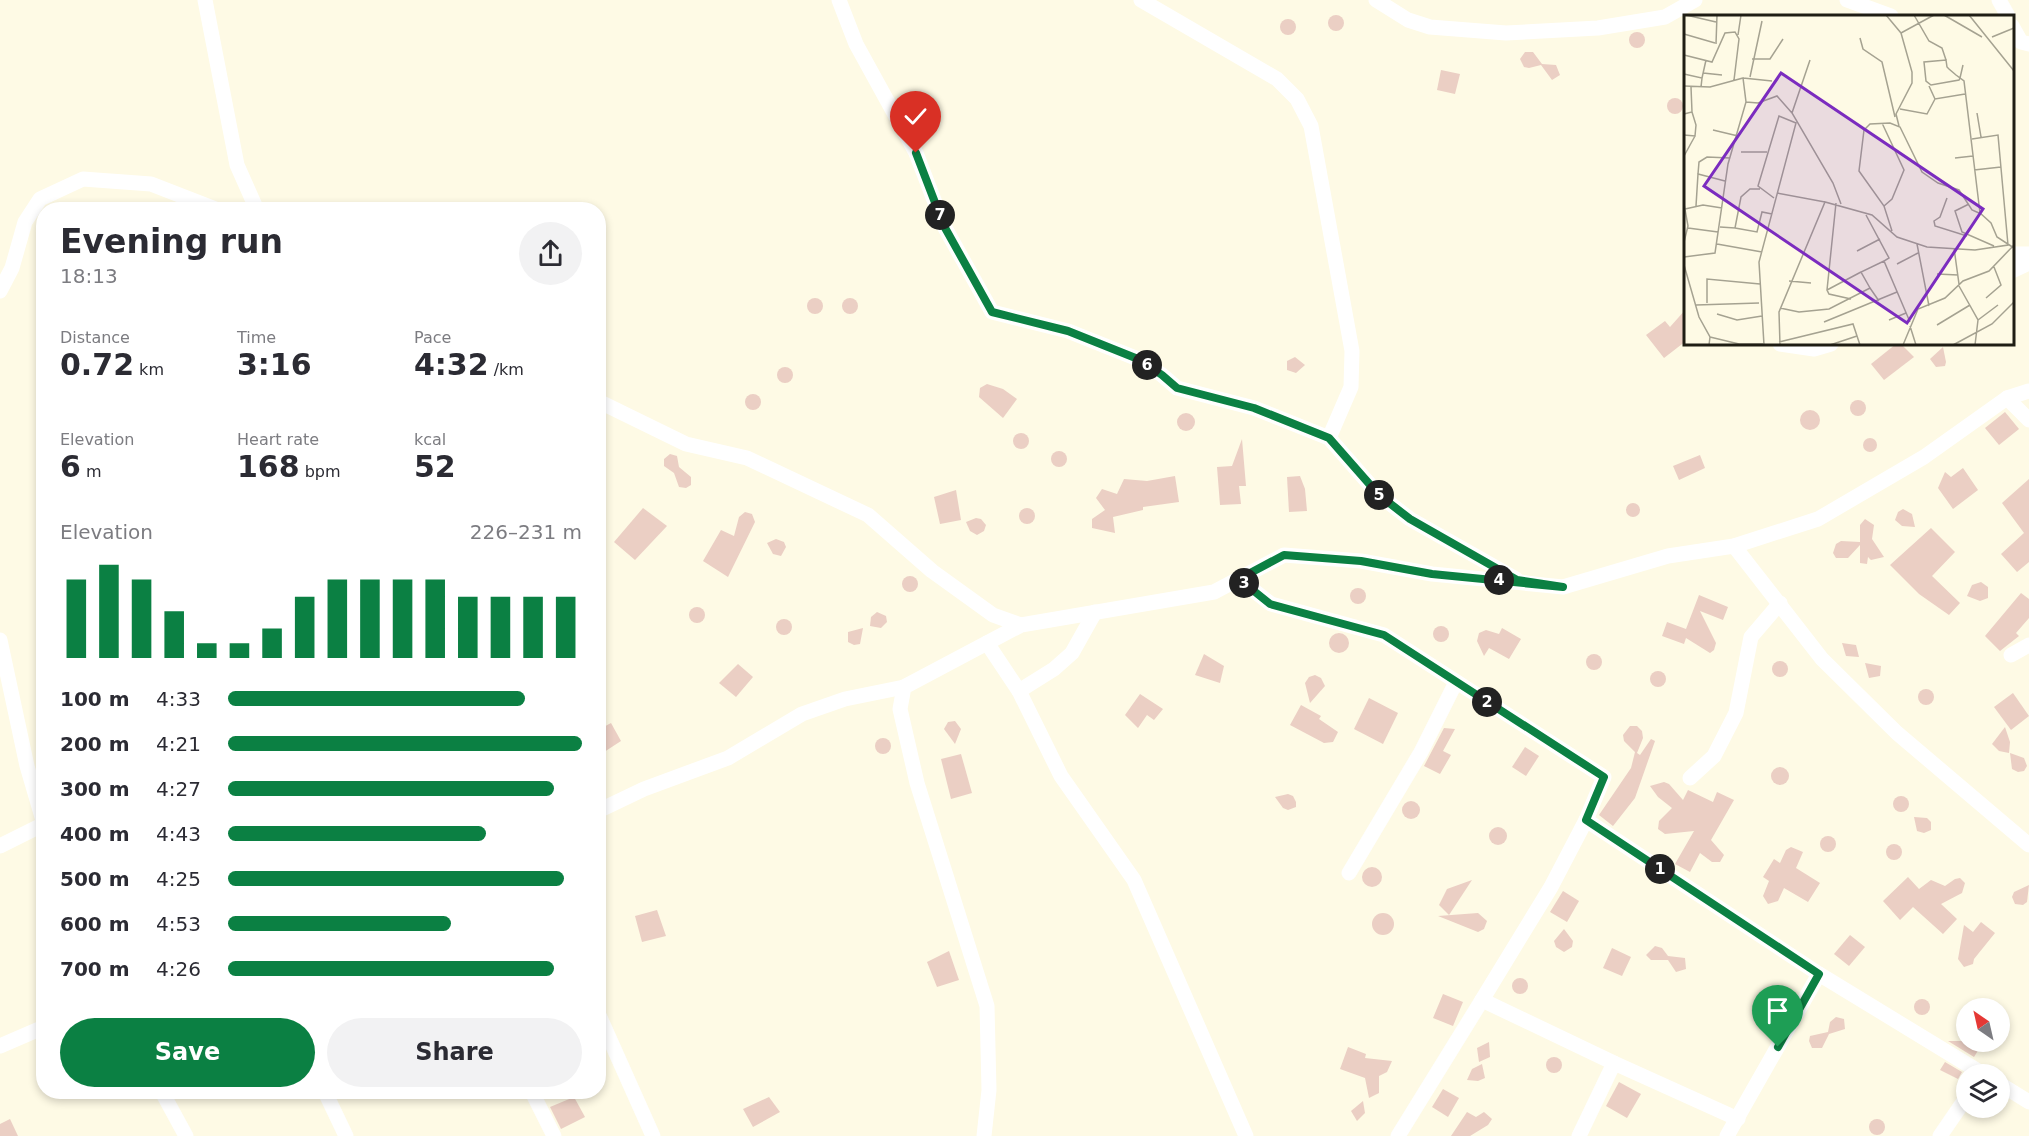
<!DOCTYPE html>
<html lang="en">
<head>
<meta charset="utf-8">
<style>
	body { margin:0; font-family:"DejaVu Sans",sans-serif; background:#f2f2f3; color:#2b2b33; height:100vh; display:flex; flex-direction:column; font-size:22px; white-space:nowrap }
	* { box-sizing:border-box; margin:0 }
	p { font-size:20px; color:#7c7c81 }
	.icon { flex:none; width:33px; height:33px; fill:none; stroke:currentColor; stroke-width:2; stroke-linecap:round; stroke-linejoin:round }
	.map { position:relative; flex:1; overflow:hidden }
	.panel { position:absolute; left:36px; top:202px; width:570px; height:897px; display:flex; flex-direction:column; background:#fff; border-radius:24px; box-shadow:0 3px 9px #0003 }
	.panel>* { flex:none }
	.needle { width:39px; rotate:326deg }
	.fabs { position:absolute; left:1956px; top:998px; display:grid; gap:12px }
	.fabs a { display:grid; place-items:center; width:54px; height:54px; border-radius:50%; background:#fff; box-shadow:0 3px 9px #0003; font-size:30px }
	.pin { position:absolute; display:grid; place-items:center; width:51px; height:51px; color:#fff; margin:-62px -26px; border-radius:50% 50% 50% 0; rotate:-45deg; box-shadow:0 0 6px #0007 }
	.pin .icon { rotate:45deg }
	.km { position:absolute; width:30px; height:30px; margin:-15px; border-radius:50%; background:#222; color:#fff; font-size:16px; line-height:30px; text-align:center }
	.round { display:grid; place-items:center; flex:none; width:63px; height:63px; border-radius:32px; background:#f2f2f3 }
	.overview { display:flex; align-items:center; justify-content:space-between; height:102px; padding:0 24px }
	h1 { font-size:33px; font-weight:600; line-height:45px }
	.figures { display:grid; grid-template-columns:repeat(3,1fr); gap:9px; height:102px; padding:6px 24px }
	.figures div { display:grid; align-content:center }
	.figures b { font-size:30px; font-weight:600 }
	.figures small { font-size:16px; font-weight:400 }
	.figures p { font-size:16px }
	.chart { height:168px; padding:12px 24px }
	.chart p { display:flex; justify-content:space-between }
	.chart svg { width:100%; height:108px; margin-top:6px; stroke:#0b8043; stroke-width:6 }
	.action { display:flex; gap:12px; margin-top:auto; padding:12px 24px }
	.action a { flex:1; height:69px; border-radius:36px; background:#0b8043; color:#fff; font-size:24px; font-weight:600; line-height:69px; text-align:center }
	.action a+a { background:#f2f2f3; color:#2b2b33 }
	ul { padding:0 24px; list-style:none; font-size:20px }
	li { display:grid; grid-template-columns:96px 72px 1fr; align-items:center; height:45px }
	li i { height:15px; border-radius:8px; background:#0b8043 }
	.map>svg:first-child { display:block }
</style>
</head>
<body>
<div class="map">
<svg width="2029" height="1136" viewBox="0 0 2029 1136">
	<rect width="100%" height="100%" fill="#fefae5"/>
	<!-- building -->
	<g fill="#ebcfc4">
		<circle cx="1336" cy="23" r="8"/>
		<circle cx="1288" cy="27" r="8"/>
		<circle cx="1637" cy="40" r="8"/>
		<polygon points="1525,52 1533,52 1542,64 1556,65 1560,75 1552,80 1541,65 1529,68 1524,67 1520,59"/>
		<polygon points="1441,70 1460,74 1455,94 1437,90"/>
		<circle cx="1675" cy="106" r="8"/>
		<circle cx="815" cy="306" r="8"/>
		<circle cx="850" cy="306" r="8"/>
		<polygon points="1686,309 1686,341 1664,358 1646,335 1665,321 1670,327"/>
		<polygon points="1896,344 1901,344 1914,357 1884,380 1871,364"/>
		<polygon points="1943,347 1946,362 1945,366 1936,367 1930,359"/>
		<polygon points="1295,357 1305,365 1296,373 1287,370 1287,361"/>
		<circle cx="785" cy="375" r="8"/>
		<polygon points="987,384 1003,389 1017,399 1003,418 979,397 980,388"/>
		<circle cx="753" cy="402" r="8"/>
		<circle cx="1858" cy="408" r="8"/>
		<circle cx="1810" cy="420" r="10"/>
		<polygon points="2005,412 2019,429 1999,445 1985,428"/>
		<circle cx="1186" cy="422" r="9"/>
		<circle cx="1021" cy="441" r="8"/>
		<circle cx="1870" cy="445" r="7"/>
		<polygon points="1242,439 1246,486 1239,486 1241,504 1220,505 1217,467 1232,466"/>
		<circle cx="1059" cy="459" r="8"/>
		<polygon points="670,454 677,456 679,467 691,477 691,485 686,488 679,487 674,473 664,466 664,459"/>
		<polygon points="1700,455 1705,468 1679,480 1673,466"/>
		<polygon points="1963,468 1978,490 1953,509 1938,488 1945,472 1951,477"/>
		<polygon points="1175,476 1179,502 1143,507 1143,510 1113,517 1115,533 1092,528 1092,519 1105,510 1096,498 1102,489 1117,494 1124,479 1147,481"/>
		<polygon points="1300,476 1305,489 1307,511 1289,512 1287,477"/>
		<polygon points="2029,479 2029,562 2017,572 2001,554 2024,533 2002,503"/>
		<polygon points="956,490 961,520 940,524 934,497"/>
		<circle cx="1633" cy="510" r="7"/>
		<circle cx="1027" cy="516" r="8"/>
		<polygon points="643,508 667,526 635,560 614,542"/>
		<polygon points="1903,509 1912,514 1915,527 1902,526 1895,520 1898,512"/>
		<polygon points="745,512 752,514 755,522 728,577 703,561 721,530 734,536 739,517"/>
		<polygon points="976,518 981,519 986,525 984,531 977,535 970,531 966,522"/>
		<polygon points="1865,519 1874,525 1872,539 1884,557 1871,560 1868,557 1867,564 1860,563 1860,545 1848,558 1836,558 1833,553 1836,544 1841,541 1860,542 1860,525"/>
		<polygon points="1931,528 1955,552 1932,576 1960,603 1949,615 1919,594 1890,565"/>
		<polygon points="776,539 784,542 786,547 781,556 773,554 767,543"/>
		<circle cx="910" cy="584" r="8"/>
		<polygon points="1981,582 1988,587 1988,598 1980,601 1967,596 1972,585"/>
		<circle cx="1358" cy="596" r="8"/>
		<polygon points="2021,593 2029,599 2029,618 2016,633 2019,636 2000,651 1985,636"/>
		<polygon points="1699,595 1728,607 1723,620 1700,611 1716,643 1714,650 1710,653 1686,638 1684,644 1662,636 1667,622 1686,629"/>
		<circle cx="697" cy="615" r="8"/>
		<polygon points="877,612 886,616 887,622 881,628 870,626 871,617"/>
		<circle cx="784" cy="627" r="8"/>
		<circle cx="1441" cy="634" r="8"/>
		<polygon points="863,628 860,644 854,645 848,642 848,632"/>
		<polygon points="1502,628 1521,639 1509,659 1489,648 1484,656 1477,641 1479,633 1486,630 1499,634"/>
		<circle cx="1339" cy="643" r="10"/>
		<polygon points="1842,643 1856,645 1859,657 1846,656"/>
		<circle cx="1594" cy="662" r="8"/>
		<polygon points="1204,654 1224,666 1220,683 1195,675"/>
		<circle cx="1780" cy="669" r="8"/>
		<polygon points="1865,663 1881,666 1880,676 1869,678"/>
		<polygon points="738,664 753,677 736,697 719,683"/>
		<circle cx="1658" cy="679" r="8"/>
		<polygon points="1315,675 1321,678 1325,686 1310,703 1305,683 1309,677"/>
		<circle cx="1926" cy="697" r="8"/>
		<polygon points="2013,693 2029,716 2011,730 1994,707"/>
		<polygon points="1140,694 1163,709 1154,720 1147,715 1138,728 1125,715"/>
		<polygon points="1369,698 1398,713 1383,744 1354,729"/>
		<polygon points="1301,705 1321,716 1319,719 1338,732 1333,742 1324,743 1290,725"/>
		<polygon points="955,721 961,729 955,744 944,729 948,722"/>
		<polygon points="611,723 621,741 598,756 598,730"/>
		<polygon points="1630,726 1637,726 1642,731 1643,738 1637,753 1640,755 1651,739 1655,741 1635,798 1613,826 1599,815 1631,768 1635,752 1624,741 1623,735"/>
		<polygon points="2005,727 2010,742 2009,753 1999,751 1992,744"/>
		<polygon points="1444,728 1455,729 1443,751 1451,755 1440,774 1424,766"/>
		<circle cx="883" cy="746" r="8"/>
		<polygon points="1525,747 1539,756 1526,776 1512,767"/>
		<polygon points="2010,753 2024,758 2027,766 2024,771 2018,772 2012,769"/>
		<polygon points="961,754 972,793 951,799 941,759"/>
		<circle cx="1780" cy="776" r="9"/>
		<polygon points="1664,782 1669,784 1683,800 1688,790 1713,802 1717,792 1734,800 1711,840 1724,855 1720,862 1712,862 1700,853 1690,872 1675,864 1694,831 1665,834 1658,829 1659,821 1672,808 1658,797 1650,786"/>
		<polygon points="1288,794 1293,796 1296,802 1296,807 1288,810 1283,808 1275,797"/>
		<circle cx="1901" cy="804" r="8"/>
		<circle cx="1411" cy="810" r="9"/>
		<polygon points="1914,817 1927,818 1931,822 1931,830 1924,833 1917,831"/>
		<circle cx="1498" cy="836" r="9"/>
		<circle cx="1828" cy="844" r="8"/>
		<circle cx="1894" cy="852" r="8"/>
		<polygon points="1791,847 1803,852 1796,868 1820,883 1808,902 1784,888 1778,901 1768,904 1763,896 1769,881 1763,877 1774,859 1780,863 1786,850"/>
		<circle cx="1372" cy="877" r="10"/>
		<polygon points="1908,877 1919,889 1931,880 1945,886 1955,879 1960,878 1965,883 1962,893 1941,904 1957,919 1943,934 1913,907 1900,920 1883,901"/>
		<polygon points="1472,880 1449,915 1439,905 1447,889"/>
		<polygon points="2029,885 2027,902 2023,905 2015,904 2012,897 2014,892"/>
		<polygon points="1563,891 1579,901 1567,922 1550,912"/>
		<polygon points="657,910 666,936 642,942 635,916"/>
		<polygon points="1478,913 1487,921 1484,929 1478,932 1438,916"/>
		<circle cx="1383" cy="924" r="11"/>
		<polygon points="1981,922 1995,933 1974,959 1973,964 1964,967 1958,959 1964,925 1973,932"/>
		<polygon points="1564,929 1573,941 1572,947 1564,952 1556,947 1554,941"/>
		<polygon points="1850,935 1865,947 1849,966 1834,954"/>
		<polygon points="1655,946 1662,948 1668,956 1685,958 1686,969 1676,972 1668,960 1651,960 1646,955"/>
		<polygon points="1612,948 1631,957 1622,976 1603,968"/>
		<polygon points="949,951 959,980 937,987 927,962"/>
		<circle cx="1520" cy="986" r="8"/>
		<polygon points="1443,994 1463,1002 1453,1026 1433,1018"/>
		<circle cx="1922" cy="1007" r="8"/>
		<polygon points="1836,1017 1844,1019 1845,1029 1829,1034 1822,1048 1812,1048 1809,1041 1810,1036 1828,1032 1830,1022"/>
		<polygon points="1948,1041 1984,1041 1974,1057"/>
		<polygon points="1489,1042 1490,1057 1479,1062 1477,1048"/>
		<polygon points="1348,1047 1366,1054 1365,1058 1392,1061 1387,1072 1379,1076 1379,1093 1369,1098 1365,1078 1340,1069"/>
		<circle cx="1554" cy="1065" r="8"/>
		<polygon points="1945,1062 1962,1072 1958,1079 1940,1070"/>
		<polygon points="1482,1064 1485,1078 1478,1081 1467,1080 1472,1069"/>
		<polygon points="1619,1082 1641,1094 1627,1118 1606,1106"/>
		<polygon points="1443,1089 1459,1098 1448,1117 1432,1107"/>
		<polygon points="574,1097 585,1117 561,1129 550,1107"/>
		<polygon points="769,1097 780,1112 753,1127 743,1109"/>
		<polygon points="1363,1101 1365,1113 1357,1121 1351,1111"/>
		<polygon points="1467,1112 1476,1117 1484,1112 1492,1119 1488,1125 1470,1136 1451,1136"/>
		<circle cx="1877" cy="1127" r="8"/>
		<polygon points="10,1119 18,1136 0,1136 0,1124"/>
	</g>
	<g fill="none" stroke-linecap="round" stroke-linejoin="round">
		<!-- minor -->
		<g stroke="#fff" stroke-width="15">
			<polyline points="205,0 237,165 257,210"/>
			<polyline points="839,0 856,44 916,153 944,226 992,312 1068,331 1138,359 1162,375 1177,388 1254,408 1329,438 1379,495 1410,519 1516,579"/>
			<polyline points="1141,0 1277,79 1297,99 1311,126 1352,351 1351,387 1329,438"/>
			<polyline points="1376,0 1408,20 1430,27 1506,33 1598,28 1665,17 1695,0"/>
			<polyline points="1847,0 1891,16"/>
			<polyline points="1999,0 2008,16"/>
			<polyline points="2012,26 2021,42 2029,44"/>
			<polyline points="2012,254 2029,254"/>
			<polyline points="2012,271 2029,263"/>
			<polyline points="0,291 12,268 25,222 40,199 83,179 151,184 218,210"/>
			<polyline points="1780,344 1814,349 1831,344"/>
			<polyline points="2007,398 2029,420"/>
			<polyline points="598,401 686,444 747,458 868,515 932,571 993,615 1021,625"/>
			<polyline points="1734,546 1822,659 1897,733 2029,845"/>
			<polyline points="1239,579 1271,604 1384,635 1604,777 1586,820 1819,974 1983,1074"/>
			<polyline points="0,640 27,766 44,824"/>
			<polyline points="987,643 1019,691 1061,776 1134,880 1246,1136"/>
			<polyline points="2011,655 2029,645"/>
			<polyline points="1019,691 1054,669 1072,653 1095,612"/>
			<polyline points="1690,778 1714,756 1736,713 1751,637 1780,603"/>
			<polyline points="598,811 644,789 728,758 802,714 845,699 904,687"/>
			<polyline points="1586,820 1551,887 1482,1000 1614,1063"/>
			<polyline points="0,846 44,824"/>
			<polyline points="1349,873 1421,752 1456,682"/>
			<polyline points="598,1013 653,1136"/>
			<polyline points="0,1046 44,1027"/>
			<polyline points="2000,1084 2029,1102"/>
			<polyline points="162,1092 186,1136"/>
			<polyline points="325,1092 346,1136"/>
			<polyline points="532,1092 554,1136"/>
			<polyline points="984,1136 989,1090 987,1006 917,783 900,709 904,687 1021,625 1214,592 1284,555 1361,561 1432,574 1563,587 1668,556 1734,546 1818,519 1924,457 2007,398 2029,391"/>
			<polyline points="1398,1136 1482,1000"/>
			<polyline points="1579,1136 1614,1063 1738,1119"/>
			<polyline points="1727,1136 1819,974"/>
			<polyline points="1940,1136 1966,1098"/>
		</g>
	</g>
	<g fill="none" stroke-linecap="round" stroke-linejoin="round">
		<defs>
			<polyline id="route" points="916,153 944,226 992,312 1068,331 1138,359 1162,375 1177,388 1254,408 1329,438 1379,495 1410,519 1517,580 1563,587 1432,574 1361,561 1284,555 1239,579 1270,604 1384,635 1604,777 1586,820 1819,974 1778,1047"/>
		</defs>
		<!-- route casing -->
		<use href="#route" stroke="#fff" stroke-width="12"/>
		<!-- route -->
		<use href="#route" stroke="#0b8043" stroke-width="8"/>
	</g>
	<!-- overview -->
	<g transform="translate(1684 15)">
		<rect width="330" height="330" fill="#fefae5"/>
		<path fill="none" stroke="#a5a291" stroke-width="1.5" d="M2,0L32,7M202,0L217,18L250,0M230,0L245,26L258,33L262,45M260,0L298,22M285,0L330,56M0,19L31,28M54,20L57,0M308,22L330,13M176,23L179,34L198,47L211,102M32,29L33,0M0,40L28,47L41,18L51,17L55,24L50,65M68,44H86L99,24M126,45L108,98L149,168L157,189M279,50L276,63L275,65L247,70L242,66L240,47L262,45L263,52L265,54L272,60L280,66L296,198L307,208L313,222L330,233M19,58L38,60M0,59L18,63L17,72M66,62L78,6M18,63L22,45M59,63L88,66M0,71L26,72L59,63L62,87L44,149L31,238L0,242M245,71L251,84L281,79M62,87L74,88L93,81L108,98M216,94L243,99L251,84M293,98L297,122M0,99L8,97L7,72M198,108L220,155L208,184L200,191M215,111L212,99L228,68V57L217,18M29,115L54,121M0,120L11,121L12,110L8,97M57,137H83M0,141L11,121M271,143L289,141M290,155L317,152M14,159L15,147L23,142L46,143M93,178L141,187M263,183L256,202L250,206L251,211L283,221M152,188L143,275L145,279L167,284M0,189L4,211L0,227M285,189L271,196L278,217L310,231M12,191L14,159L41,166M1,194L19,190L38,193M182,200L205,243L200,246L226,307M36,212L51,213L57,182L66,174H76M4,213L34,217M51,213L73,217L78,197L88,199M208,216L200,191L175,156L180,115L186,109L206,108L216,112L238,157L254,168L275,175L288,195L295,198M33,229L78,237M233,229L245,291M270,233L275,269M173,236L196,224M213,249L234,238M0,250L15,302L26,322L25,330M253,259L274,260M105,266L127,268M275,271L294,305L291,330M186,273L177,257L200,246M143,275L177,257M302,283L317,270L310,252M23,288V264L76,269M12,290L75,288M96,293L115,297L145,294L186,273L195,286M33,299L53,305L78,301M205,305L222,298M294,305L314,290M140,307L213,277M253,310L286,290M226,311L232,330M26,322L55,329H79M95,327L169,309L176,330M80,330L75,247L112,108L95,101L74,171L90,183M96,330L95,297L141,187L188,200L213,222L243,232L291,235L324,230L314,120L288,124M146,330L173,321M219,330L234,294L261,283L279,266L305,256L330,230M269,330L308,309L330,287"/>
		<path fill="#7b2cbf" fill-opacity="0.15" stroke="#7b2cbf" stroke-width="3" d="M97,58L299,194L223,308L20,171Z"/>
		<rect width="330" height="330" fill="none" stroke="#1f1d14" stroke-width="3"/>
	</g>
</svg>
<div class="fabs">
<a><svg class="needle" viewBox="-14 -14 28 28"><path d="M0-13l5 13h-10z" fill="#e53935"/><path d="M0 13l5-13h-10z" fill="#7c7c81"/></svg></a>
<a><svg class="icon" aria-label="layers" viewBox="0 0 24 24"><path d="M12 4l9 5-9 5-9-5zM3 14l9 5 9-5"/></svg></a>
</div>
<div class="pin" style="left:1778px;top:1047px;background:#1e9e55"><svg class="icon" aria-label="arrive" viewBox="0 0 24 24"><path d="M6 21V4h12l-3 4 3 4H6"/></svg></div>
<div class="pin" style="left:916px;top:153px;background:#d93025"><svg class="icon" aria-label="check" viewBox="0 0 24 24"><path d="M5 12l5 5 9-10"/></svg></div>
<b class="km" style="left:1660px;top:869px">1</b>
<b class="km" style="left:1487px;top:702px">2</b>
<b class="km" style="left:1244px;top:583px">3</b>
<b class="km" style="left:1499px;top:580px">4</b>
<b class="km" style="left:1379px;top:495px">5</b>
<b class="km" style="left:1147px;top:365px">6</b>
<b class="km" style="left:940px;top:215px">7</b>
<section class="panel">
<div class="overview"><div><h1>Evening run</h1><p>18:13</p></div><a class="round"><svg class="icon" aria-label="share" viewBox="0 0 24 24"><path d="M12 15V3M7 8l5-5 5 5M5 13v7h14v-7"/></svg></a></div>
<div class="figures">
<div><p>Distance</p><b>0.72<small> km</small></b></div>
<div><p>Time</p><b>3:16</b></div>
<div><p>Pace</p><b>4:32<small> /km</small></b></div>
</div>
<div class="figures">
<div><p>Elevation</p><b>6<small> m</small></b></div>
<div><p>Heart rate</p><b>168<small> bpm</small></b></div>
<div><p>kcal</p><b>52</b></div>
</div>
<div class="chart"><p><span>Elevation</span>226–231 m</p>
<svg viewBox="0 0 160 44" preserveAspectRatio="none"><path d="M5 44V12M15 44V6M25 44V12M35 44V25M45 44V38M55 44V38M65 44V32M75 44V19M85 44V12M95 44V12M105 44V12M115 44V12M125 44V19M135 44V19M145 44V19M155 44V19"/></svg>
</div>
<ul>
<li><b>100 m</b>4:33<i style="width:84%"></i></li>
<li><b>200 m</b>4:21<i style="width:100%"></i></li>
<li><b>300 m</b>4:27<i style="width:92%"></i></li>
<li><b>400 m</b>4:43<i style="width:73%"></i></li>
<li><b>500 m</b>4:25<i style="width:95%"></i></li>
<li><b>600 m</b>4:53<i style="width:63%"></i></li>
<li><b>700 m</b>4:26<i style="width:92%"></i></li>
</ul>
<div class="action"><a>Save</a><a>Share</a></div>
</section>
</div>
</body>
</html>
